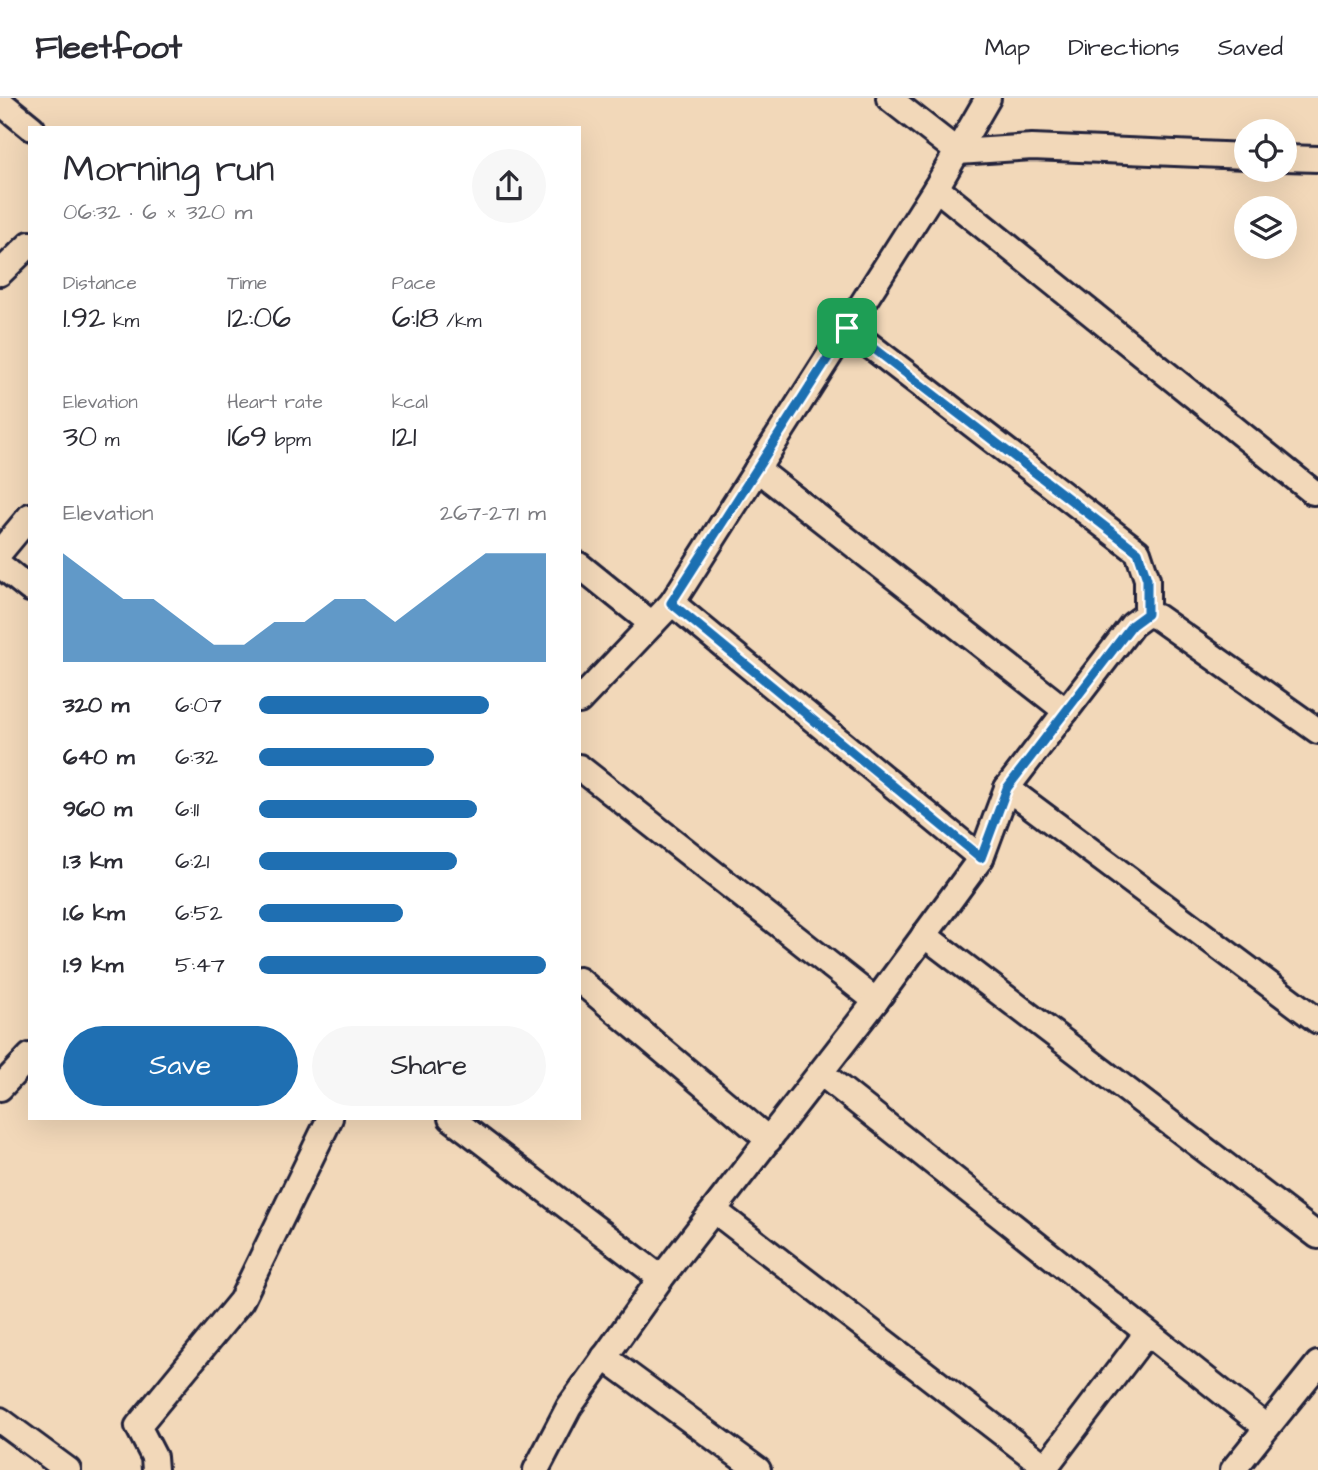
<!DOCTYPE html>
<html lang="en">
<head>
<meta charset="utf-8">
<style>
	body { margin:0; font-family:"Architects Daughter",sans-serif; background:#f7f7f7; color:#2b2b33; height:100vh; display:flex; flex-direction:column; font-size:26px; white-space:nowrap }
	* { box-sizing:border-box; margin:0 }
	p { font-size:23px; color:#7c7c81 }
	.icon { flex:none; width:38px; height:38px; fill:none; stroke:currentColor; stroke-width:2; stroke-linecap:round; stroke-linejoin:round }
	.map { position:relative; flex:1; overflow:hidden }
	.panel { position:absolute; left:28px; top:28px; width:553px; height:994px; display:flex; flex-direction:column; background:#fff; border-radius:0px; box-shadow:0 7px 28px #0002 }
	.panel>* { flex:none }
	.tools { position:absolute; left:1234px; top:21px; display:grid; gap:14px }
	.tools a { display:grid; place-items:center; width:63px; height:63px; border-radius:50%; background:#fff; box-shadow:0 7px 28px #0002; font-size:35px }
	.pin { position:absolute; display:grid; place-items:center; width:60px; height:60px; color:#fff; margin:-30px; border-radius:14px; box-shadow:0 4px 10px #0006 }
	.round { display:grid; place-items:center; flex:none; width:74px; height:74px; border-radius:37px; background:#f7f7f7 }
	.overview { display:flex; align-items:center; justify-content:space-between; height:119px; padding:0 35px }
	h1 { font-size:38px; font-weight:600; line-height:52px }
	.stats { display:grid; grid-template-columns:repeat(3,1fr); gap:10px; height:119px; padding:7px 35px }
	.stats div { display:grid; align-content:center }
	.stats b { font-size:30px; font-weight:600 }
	.stats small { font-size:19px; font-weight:400 }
	.stats p { font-size:19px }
	.chart { height:196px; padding:14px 35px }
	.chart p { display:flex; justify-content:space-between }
	.chart svg { width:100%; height:126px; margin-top:7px; fill:#1f6fb2; opacity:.7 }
	.cta { display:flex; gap:14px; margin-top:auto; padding:14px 35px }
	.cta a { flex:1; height:80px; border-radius:42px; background:#1f6fb2; color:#fff; font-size:28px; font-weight:600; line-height:80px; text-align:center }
	.cta a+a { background:#f7f7f7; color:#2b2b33 }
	ul { padding:0 35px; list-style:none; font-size:23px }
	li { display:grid; grid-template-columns:112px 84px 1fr; align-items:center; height:52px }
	li i { height:18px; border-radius:9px; background:#1f6fb2 }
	header { display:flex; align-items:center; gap:42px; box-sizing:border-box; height:98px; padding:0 35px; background:#fff; border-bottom:2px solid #e1e1e2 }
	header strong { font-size:33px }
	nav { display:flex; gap:38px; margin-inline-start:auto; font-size:24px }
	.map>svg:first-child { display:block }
</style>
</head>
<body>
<header>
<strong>Fleetfoot</strong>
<nav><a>Map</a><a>Directions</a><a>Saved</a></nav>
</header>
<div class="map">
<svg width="1318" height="1372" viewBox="0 0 1318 1372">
	<rect width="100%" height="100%" fill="#f2d8b9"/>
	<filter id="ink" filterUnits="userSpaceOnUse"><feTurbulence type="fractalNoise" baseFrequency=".0143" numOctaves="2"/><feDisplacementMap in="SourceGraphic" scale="14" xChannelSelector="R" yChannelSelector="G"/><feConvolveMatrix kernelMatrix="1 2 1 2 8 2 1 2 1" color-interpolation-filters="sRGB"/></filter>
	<g filter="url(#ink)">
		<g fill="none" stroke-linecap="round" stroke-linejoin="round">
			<defs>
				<g id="minor">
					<polyline points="889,0 958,54 1032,49 1246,58"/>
					<polyline points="0,4 32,30"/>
					<polyline points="1284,60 1318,61"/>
					<polyline points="936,90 1313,394"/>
					<polyline points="0,175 30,146"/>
					<polyline points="847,230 1138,454 1147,481 1147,516"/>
					<polyline points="757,371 1066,613"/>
					<polyline points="0,454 30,418"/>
					<polyline points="0,467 30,491"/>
					<polyline points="579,467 652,526"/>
					<polyline points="672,505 981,760"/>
					<polyline points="579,603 672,505 936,90 988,0"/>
					<polyline points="579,669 876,903"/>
					<polyline points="1007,690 1318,923"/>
					<polyline points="924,837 1318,1138"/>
					<polyline points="579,882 769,1042"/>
					<polyline points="821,975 1266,1329"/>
					<polyline points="0,990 30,958"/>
					<polyline points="451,1020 661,1180"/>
					<polyline points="715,1113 1046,1369"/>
					<polyline points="604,1259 758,1372"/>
					<polyline points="0,1322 68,1372"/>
					<polyline points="155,1372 154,1359 138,1328 241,1203 330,1020"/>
					<polyline points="536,1372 569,1309 661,1180 876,903 981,760 1007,690 1132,527 1147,516 1157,519 1318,633"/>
					<polyline points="1043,1372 1147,1235"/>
					<polyline points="1233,1372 1318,1266"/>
				</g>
			</defs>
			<!-- minor casing -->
			<use href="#minor" stroke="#22223b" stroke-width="30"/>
			<!-- minor -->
			<use href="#minor" stroke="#f2d8b9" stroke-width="24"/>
		</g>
	</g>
	<g fill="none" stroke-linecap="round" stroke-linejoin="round" filter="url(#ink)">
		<defs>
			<polygon id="route" points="847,230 1138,454 1147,481 1147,516 1132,527 1007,690 981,760 671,505"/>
		</defs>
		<!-- route casing -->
		<use href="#route" stroke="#fff" stroke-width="14"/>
		<!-- route -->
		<use href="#route" stroke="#1f6fb2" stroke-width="9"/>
	</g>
</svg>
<div class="tools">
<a><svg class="icon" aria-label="locate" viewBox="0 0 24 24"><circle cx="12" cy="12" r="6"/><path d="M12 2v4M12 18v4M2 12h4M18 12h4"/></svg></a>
<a><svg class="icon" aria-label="layers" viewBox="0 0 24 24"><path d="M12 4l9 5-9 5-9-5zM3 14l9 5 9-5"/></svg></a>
</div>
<div class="pin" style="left:847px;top:230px;background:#1e9e55"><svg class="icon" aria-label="arrive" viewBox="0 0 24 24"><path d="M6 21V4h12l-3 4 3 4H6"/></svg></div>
<section class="panel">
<div class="overview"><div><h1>Morning run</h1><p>06:32 · 6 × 320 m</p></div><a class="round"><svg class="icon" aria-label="share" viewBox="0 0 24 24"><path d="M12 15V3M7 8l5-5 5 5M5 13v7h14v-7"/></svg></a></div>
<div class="stats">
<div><p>Distance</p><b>1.92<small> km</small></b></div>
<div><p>Time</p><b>12:06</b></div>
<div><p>Pace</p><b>6:18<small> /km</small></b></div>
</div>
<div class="stats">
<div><p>Elevation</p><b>30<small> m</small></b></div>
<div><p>Heart rate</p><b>169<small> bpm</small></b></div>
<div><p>kcal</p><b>121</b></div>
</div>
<div class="chart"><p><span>Elevation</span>267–271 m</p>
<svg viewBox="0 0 160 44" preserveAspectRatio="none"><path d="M0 44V6L10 14L20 22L30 22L40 30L50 38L60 38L70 30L80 30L90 22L100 22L110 30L120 22L130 14L140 6L150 6L160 6V44z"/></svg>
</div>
<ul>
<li><b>320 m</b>6:07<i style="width:80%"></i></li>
<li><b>640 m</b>6:32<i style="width:61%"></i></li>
<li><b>960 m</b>6:11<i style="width:76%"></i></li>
<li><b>1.3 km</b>6:21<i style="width:69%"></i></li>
<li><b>1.6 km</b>6:52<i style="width:50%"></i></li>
<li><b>1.9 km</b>5:47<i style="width:100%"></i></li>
</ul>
<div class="cta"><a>Save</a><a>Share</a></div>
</section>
</div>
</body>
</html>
